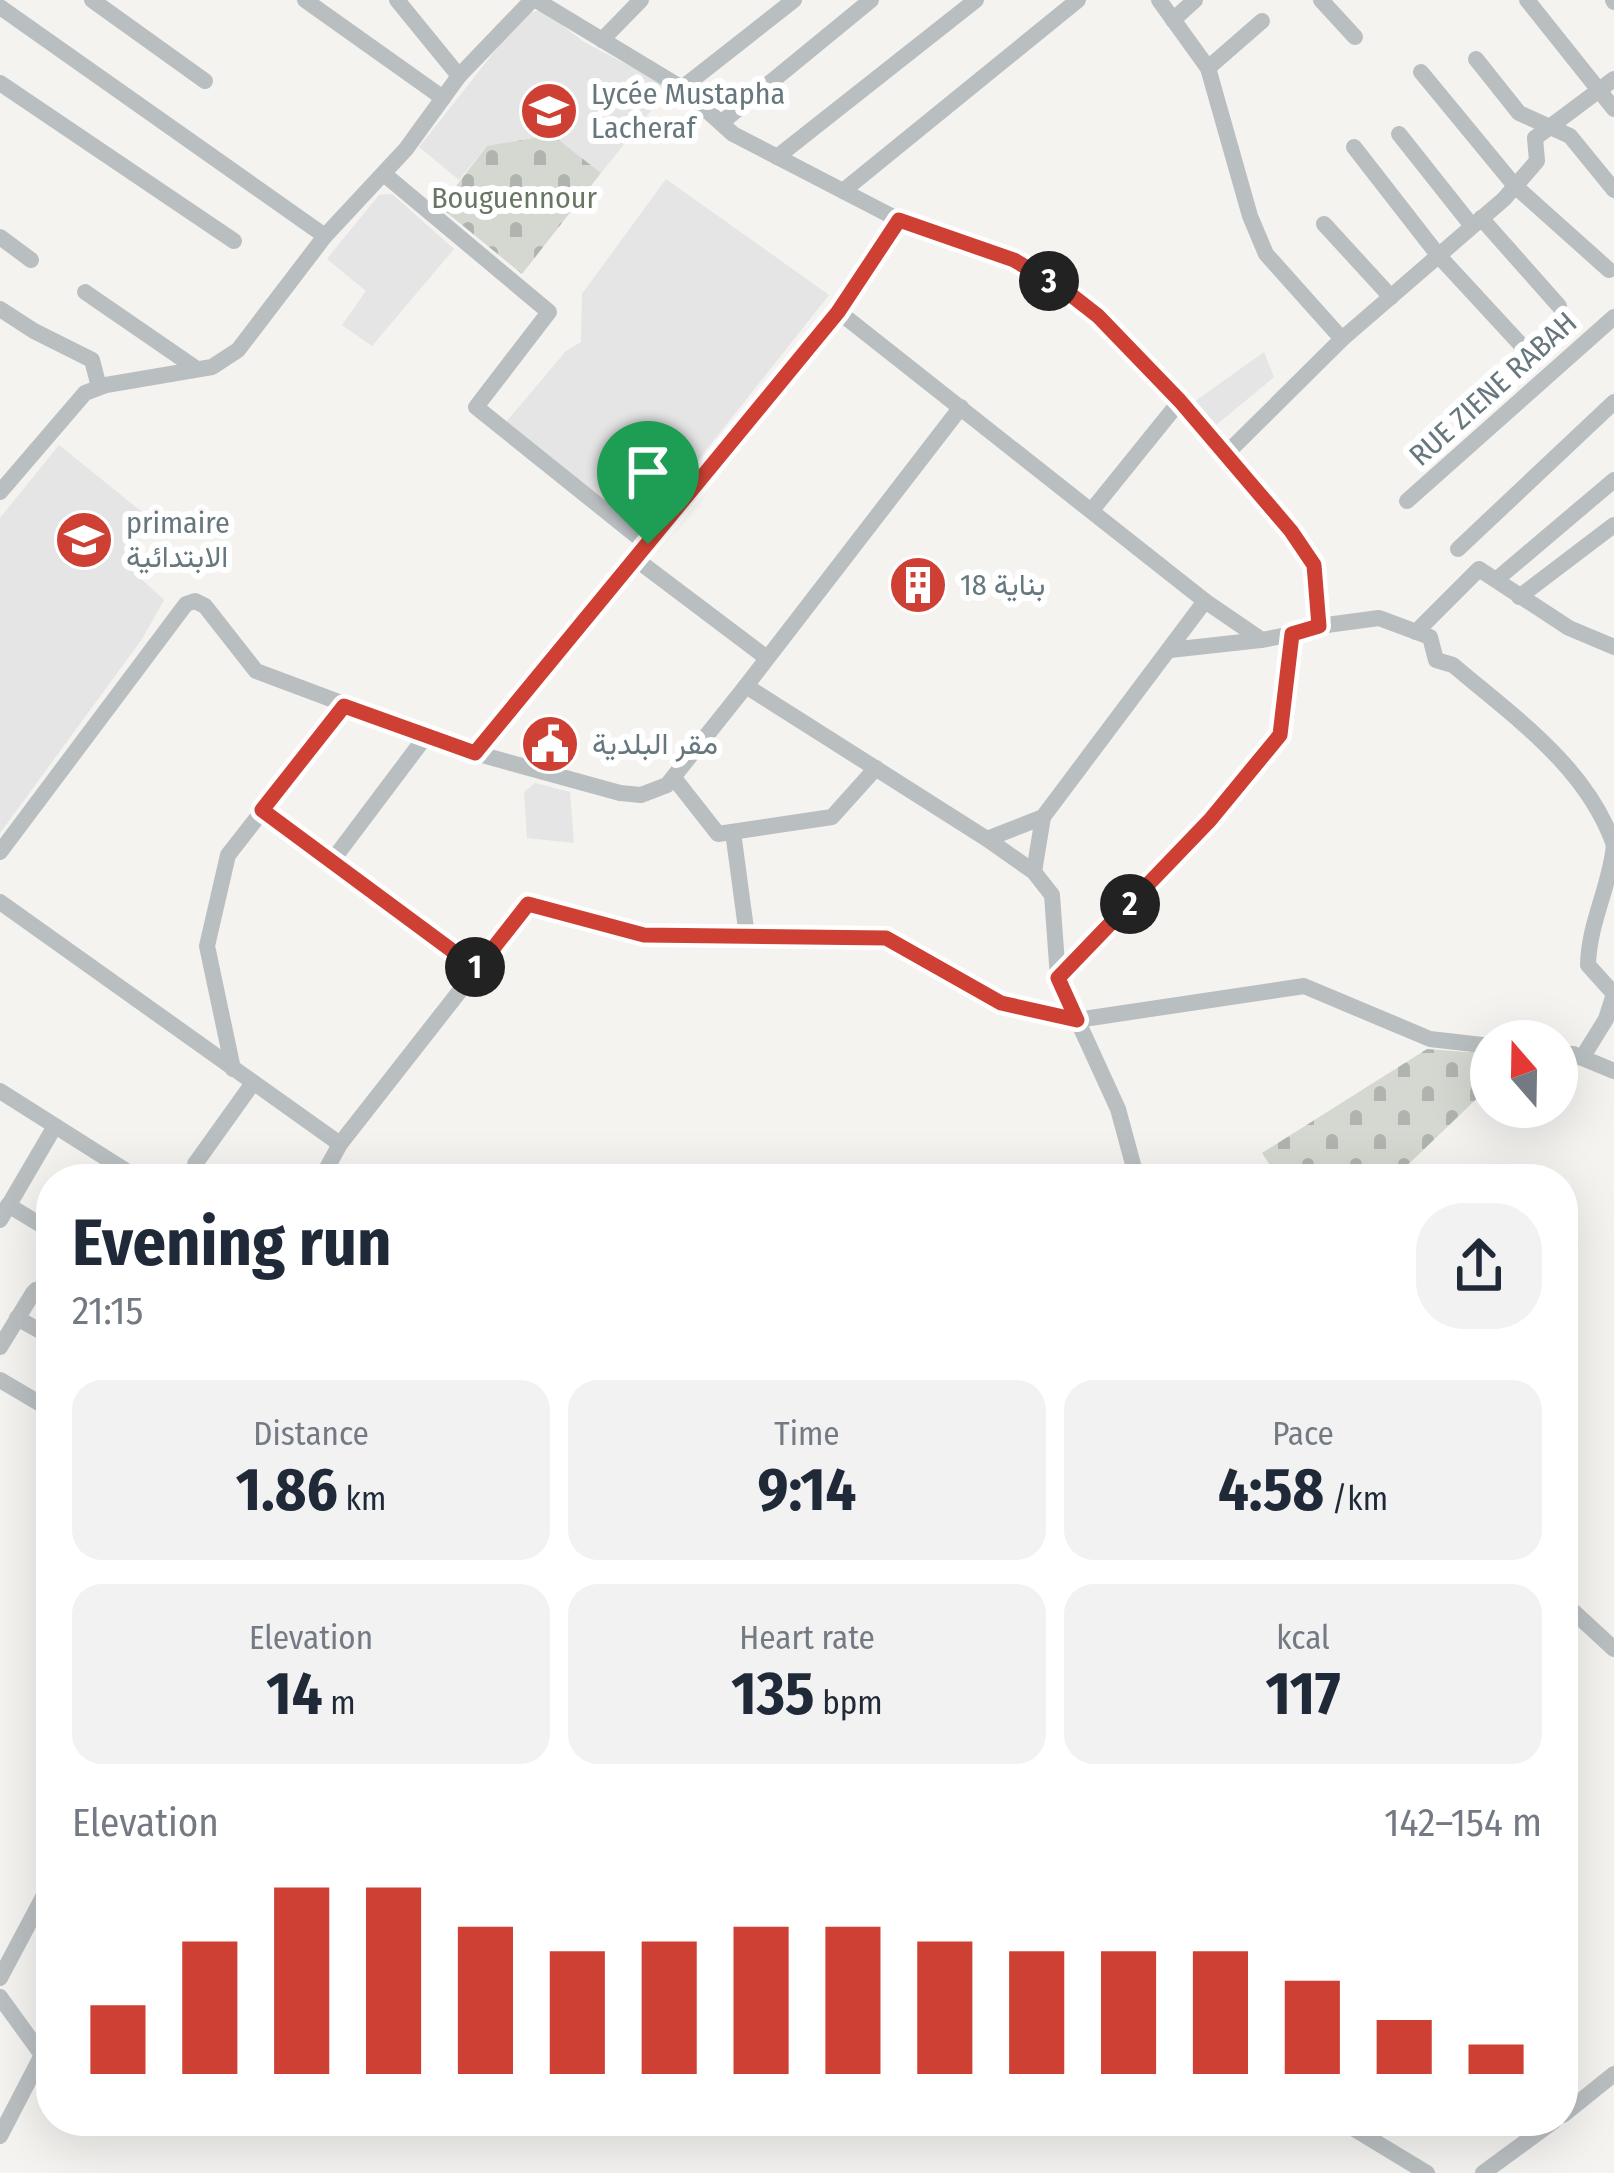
<!DOCTYPE html>
<html lang="en">
<head>
<meta charset="utf-8">
<style>
	body { margin:0; font-family:"Fira Sans Condensed",Vazirmatn,sans-serif; background:#f2f2f3; color:#1f2937; height:100vh; display:flex; flex-direction:column; font-size:45px; white-space:nowrap }
	* { box-sizing:border-box; margin:0 }
	p { font-size:39px; color:#747a83 }
	.icon { flex:none; width:66px; height:66px; fill:none; stroke:currentColor; stroke-width:2; stroke-linecap:round; stroke-linejoin:round }
	.map { position:relative; flex:1; overflow:hidden }
	.side { position:absolute; left:36px; top:1164px; width:1542px; height:972px; display:flex; flex-direction:column; background:#fff; border-radius:48px; box-shadow:0 12px 48px #0002 }
	.side>* { flex:none }
	.needle { width:78px; rotate:340deg }
	.buttons { position:absolute; left:1470px; top:1020px; display:grid; gap:24px }
	.buttons a { display:grid; place-items:center; width:108px; height:108px; border-radius:50%; background:#fff; box-shadow:0 12px 48px #0002; font-size:60px }
	.pin { position:absolute; display:grid; place-items:center; width:102px; height:102px; color:#fff; margin:-123px -51px; border-radius:50% 50% 50% 0; rotate:-45deg; box-shadow:0 0 12px #0007 }
	.pin .icon { rotate:45deg }
	.km { position:absolute; width:60px; height:60px; margin:-30px; border-radius:50%; background:#222; color:#fff; font-size:33px; line-height:60px; text-align:center }
	.round { display:grid; place-items:center; flex:none; width:126px; height:126px; border-radius:48px; background:#f2f2f3 }
	.headline { display:flex; align-items:center; justify-content:space-between; height:204px; padding:0 36px }
	h1 { font-size:66px; font-weight:700; line-height:90px }
	.stats { display:grid; grid-template-columns:repeat(3,1fr); gap:18px; height:204px; padding:12px 36px }
	.stats div { display:grid; align-content:center; border-radius:30px; background:#f2f2f3; text-align:center }
	.stats b { font-size:60px; font-weight:700 }
	.stats small { font-size:33px; font-weight:400 }
	.stats p { font-size:33px }
	.chart { height:336px; padding:24px 36px }
	.chart p { display:flex; justify-content:space-between }
	.chart svg { width:100%; height:216px; margin-top:12px; stroke:#cf4034; stroke-width:6 }
	.map>svg:first-child { display:block }
</style>
</head>
<body>
<div class="map">
<svg width="1614" height="2173" viewBox="0 0 1614 2173">
	<defs>
		<pattern id="cemetery-stones" width="16" height="16" patternUnits="userSpaceOnUse" patternTransform="scale(3)"><rect width="16" height="16" fill="#d4d8d0"/><path d="M2 7V4a2 2 0 0 1 4 0v3zM10 15v-3a2 2 0 0 1 4 0v3z" fill="#b0b4ae"/></pattern>
	</defs>
	<rect width="100%" height="100%" fill="#f4f3f0"/>
	<!-- built -->
	<g fill="#e4e5e4">
		<polygon points="542,10 584,42 670,87 601,173 552,136 487,146 459,180 419,147 525,13"/>
		<polygon points="666,179 829,295 638,536 501,428 566,351 581,342 582,294"/>
		<polygon points="392,194 454,249 372,346 342,325 366,291 327,259 379,195"/>
		<polygon points="1264,352 1274,377 1215,426 1194,402"/>
		<polygon points="59,445 153,521 121,560 164,600 142,639 0,833 0,518"/>
		<polygon points="535,783 570,792 574,843 527,838 524,792"/>
	</g>
	<!-- cemetery -->
	<g fill="url(#cemetery-stones)">
		<polygon points="552,135 601,173 522,274 440,207 487,146"/>
		<polygon points="1427,1049 1491,1054 1491,1085 1393,1179 1279,1179 1262,1153"/>
	</g>
	<g fill="none" stroke-linecap="round" stroke-linejoin="round">
		<!-- minor -->
		<g stroke="#b9bec0" stroke-width="16">
			<polyline points="92,0 205,81"/>
			<polyline points="305,0 443,98"/>
			<polyline points="397,0 459,76"/>
			<polyline points="536,0 682,88 733,134 899,220 1014,260 1066,291 1098,316 1180,401 1291,531 1314,565 1319,626 1292,634 1280,735 1210,820 1058,978"/>
			<polyline points="1159,0 1208,68 1250,216 1266,254 1342,339"/>
			<polyline points="1321,0 1355,37"/>
			<polyline points="1527,0 1614,109"/>
			<polyline points="1613,0 1614,2"/>
			<polyline points="0,7 325,236"/>
			<polyline points="1173,20 1195,0"/>
			<polyline points="602,40 641,0"/>
			<polyline points="1476,59 1519,113 1570,136 1614,190"/>
			<polyline points="1208,68 1262,21"/>
			<polyline points="1421,72 1515,186 1609,270"/>
			<polyline points="0,83 234,241"/>
			<polyline points="682,88 794,0"/>
			<polyline points="721,123 871,0"/>
			<polyline points="1399,134 1472,226"/>
			<polyline points="1354,147 1438,255 1523,347"/>
			<polyline points="777,157 976,0"/>
			<polyline points="384,174 549,312 476,407 648,545"/>
			<polyline points="843,191 1078,0"/>
			<polyline points="1481,218 1559,306"/>
			<polyline points="1324,224 1391,297"/>
			<polyline points="0,237 31,260"/>
			<polyline points="85,292 197,369"/>
			<polyline points="0,309 34,331 92,360 99,387"/>
			<polyline points="839,312 1205,601"/>
			<polyline points="1226,454 1342,339 1504,199 1537,161 1535,138 1614,79"/>
			<polyline points="0,492 85,393 106,385 212,367 238,350 325,236 406,149 459,76 532,0"/>
			<polyline points="1407,501 1614,317"/>
			<polyline points="1092,510 1180,401"/>
			<polyline points="1458,549 1614,402"/>
			<polyline points="637,560 767,658"/>
			<polyline points="1497,579 1614,480"/>
			<polyline points="1519,597 1614,525"/>
			<path d="M1319,626L1379,618L1430,637L1436,660L1453,665C1514,717 1586,766 1614,845"/>
			<polyline points="1416,632 1479,569 1569,628 1614,647"/>
			<polyline points="1170,650 1261,640"/>
			<polyline points="746,686 961,407"/>
			<polyline points="475,753 839,312 899,220"/>
			<polyline points="674,778 718,834 832,817 876,768"/>
			<polyline points="263,810 477,969"/>
			<polyline points="733,832 747,936"/>
			<polyline points="987,839 1034,872 1052,895 1058,978 1118,1109 1137,1179"/>
			<polyline points="0,852 186,604 195,601 205,606 256,671 475,753 620,793 641,795 667,785 746,686 987,839 1043,817 1205,601 1262,640 1292,634"/>
			<polyline points="332,861 426,736"/>
			<polyline points="1034,872 1043,817"/>
			<polyline points="0,902 340,1144"/>
			<polyline points="1557,1053 1573,1054 1614,1071"/>
			<path d="M1582,1058L1606,1019L1614,994L1588,965C1589,922 1610,887 1614,845"/>
			<polyline points="233,1069 207,946 228,855 344,707"/>
			<polyline points="0,1091 139,1179"/>
			<polyline points="195,1164 253,1083"/>
			<polyline points="321,1179 340,1144 528,904 644,935 887,938 1001,1003 1077,1020 1304,986 1430,1039 1491,1046"/>
			<polyline points="8,1205 51,1231"/>
			<polyline points="0,1220 55,1126"/>
			<polyline points="17,1318 51,1337"/>
			<polyline points="0,1347 33,1293 36,1290 51,1297"/>
			<polyline points="0,1380 51,1410"/>
			<polyline points="1563,1602 1614,1649"/>
			<polyline points="0,1978 51,1882"/>
			<polyline points="0,1997 42,2055 0,2136"/>
			<polyline points="1563,2115 1614,2074"/>
			<polyline points="1341,2121 1427,2173"/>
			<polyline points="1483,2173 1554,2121"/>
		</g>
	</g>
	<g fill="none" stroke-linecap="round" stroke-linejoin="round">
		<defs>
			<polygon id="route" points="899,220 1014,260 1066,291 1098,316 1180,401 1291,531 1314,565 1319,626 1292,634 1280,735 1210,820 1058,978 1077,1020 1001,1003 886,938 644,935 528,904 477,969 262,810 344,706 475,753 838,312"/>
		</defs>
		<!-- route casing -->
		<use href="#route" stroke="#fff" stroke-width="24"/>
		<!-- route -->
		<use href="#route" stroke="#cf4034" stroke-width="15"/>
	</g>
	<!-- icons -->
	<defs>
		<symbol id="school-disc" viewBox="-11 -11 22 22"><circle r="9.5" fill="#cf4034" stroke="#fff"/><path d="M0-5L7-2L0 1L-7-2ZM-4 1L0 2.5L4 1V4Q0 6-4 4Z" fill="#fff"/></symbol>
		<symbol id="building-disc" viewBox="-11 -11 22 22"><circle r="9.5" fill="#cf4034" stroke="#fff"/><path d="M-4-6H4V6H1V3H-1V6H-4ZM-2.5-4.3h1.7v1.8h-1.7ZM.8-4.3h1.7v1.8H.8ZM-2.5-1h1.7V.8h-1.7ZM.8-1h1.7V.8H.8Z" fill="#fff"/></symbol>
		<symbol id="civic-disc" viewBox="-11 -11 22 22"><circle r="9.5" fill="#cf4034" stroke="#fff"/><path d="M-.6-6.5H3V-4.5H.6V-3L4-1V1h2V6H-6V1h2V-1L-.6-3ZM-1.2 2.5V6h2.4V2.5Z" fill="#fff"/></symbol>
	</defs>
	<g fill-rule="evenodd">
		<use href="#school-disc" x="516" y="78" width="66" height="66"/>
		<use href="#school-disc" x="51" y="507" width="66" height="66"/>
		<use href="#building-disc" x="885" y="552" width="66" height="66"/>
		<use href="#civic-disc" x="517" y="711" width="66" height="66"/>
	</g>
	<g text-anchor="middle" stroke-width="12" stroke-linejoin="round" paint-order="stroke">
		<!-- poi labels -->
		<g font-size="30" fill="#66777e" stroke="#fff" text-anchor="start">
			<text x="591" y="104">Lycée Mustapha<tspan x="591" dy="34">Lacheraf</tspan></text>
			<text x="126" y="533">primaire<tspan x="126" dy="34">الابتدائية</tspan></text>
			<text x="960" y="595">بناية 18</text>
			<text x="592" y="754">مقر البلدية</text>
		</g>
		<!-- park labels -->
		<g font-size="30" fill="#6a7664" stroke="#fff">
			<text x="514" y="208">Bouguennour</text>
		</g>
		<!-- street labels -->
		<g font-size="30" fill="#66777e" stroke="#fff">
			<text transform="translate(1493 389) rotate(-42)" y="10">RUE ZIENE RABAH</text>
		</g>
	</g>
</svg>
<div class="buttons">
<a><svg class="needle" viewBox="-14 -14 28 28"><path d="M0-13l5 13h-10z" fill="#e53935"/><path d="M0 13l5-13h-10z" fill="#747a83"/></svg></a>
</div>
<div class="pin" style="left:648px;top:544px;background:#1e9e55"><svg class="icon" aria-label="arrive" viewBox="0 0 24 24"><path d="M6 21V4h12l-3 4 3 4H6"/></svg></div>
<b class="km" style="left:475px;top:967px">1</b>
<b class="km" style="left:1130px;top:904px">2</b>
<b class="km" style="left:1049px;top:281px">3</b>
<section class="side">
<div class="headline"><div><h1>Evening run</h1><p>21:15</p></div><a class="round"><svg class="icon" aria-label="share" viewBox="0 0 24 24"><path d="M12 15V3M7 8l5-5 5 5M5 13v7h14v-7"/></svg></a></div>
<div class="stats">
<div><p>Distance</p><b>1.86<small> km</small></b></div>
<div><p>Time</p><b>9:14</b></div>
<div><p>Pace</p><b>4:58<small> /km</small></b></div>
</div>
<div class="stats">
<div><p>Elevation</p><b>14<small> m</small></b></div>
<div><p>Heart rate</p><b>135<small> bpm</small></b></div>
<div><p>kcal</p><b>117</b></div>
</div>
<div class="chart"><p><span>Elevation</span>142–154 m</p>
<svg viewBox="0 0 160 44" preserveAspectRatio="none"><path d="M5 44V30M15 44V17M25 44V6M35 44V6M45 44V14M55 44V19M65 44V17M75 44V14M85 44V14M95 44V17M105 44V19M115 44V19M125 44V19M135 44V25M145 44V33M155 44V38"/></svg>
</div>
</section>
</div>
</body>
</html>
